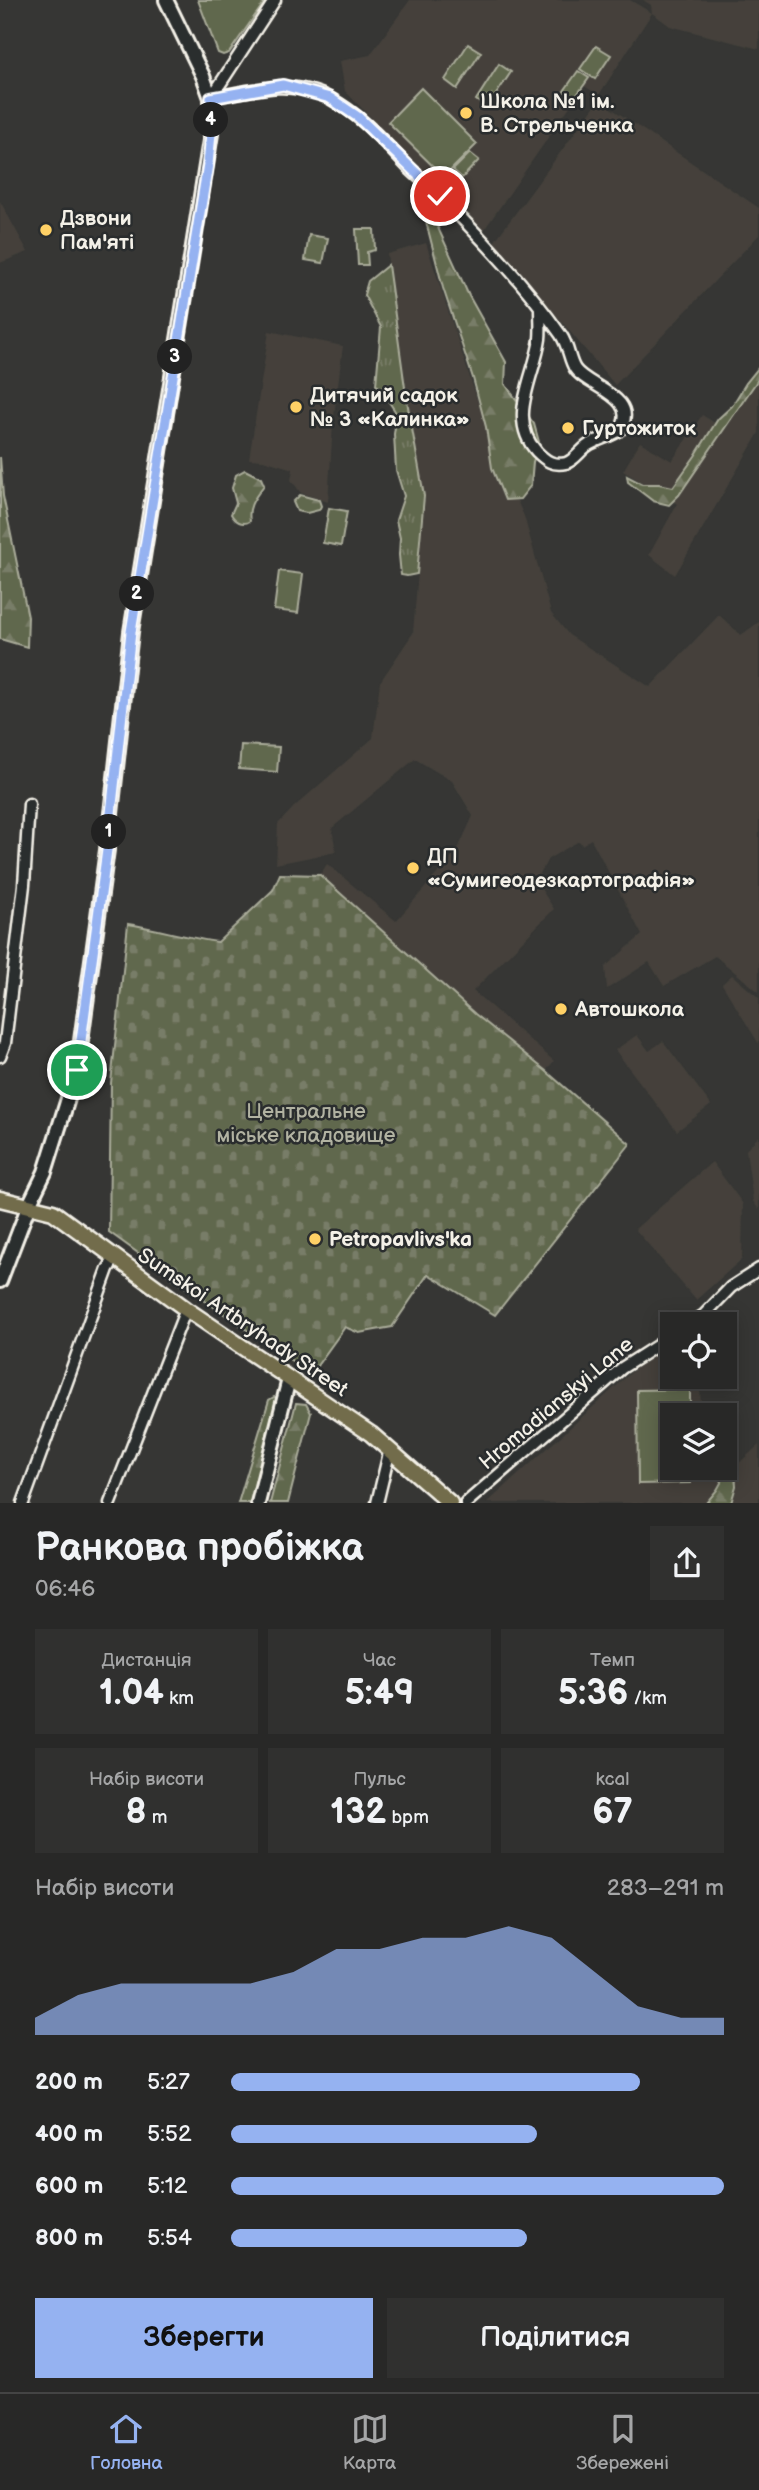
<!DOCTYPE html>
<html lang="uk">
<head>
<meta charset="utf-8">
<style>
	body { margin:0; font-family:"Balsamiq Sans",sans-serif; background:#30302f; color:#f1f3f6; height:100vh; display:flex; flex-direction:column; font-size:26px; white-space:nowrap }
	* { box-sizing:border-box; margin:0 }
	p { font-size:23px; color:#a5a6a7 }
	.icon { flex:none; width:38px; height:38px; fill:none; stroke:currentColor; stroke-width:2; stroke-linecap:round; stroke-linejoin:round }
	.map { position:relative; height:1503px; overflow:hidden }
	.sheet { display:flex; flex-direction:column; background:#282827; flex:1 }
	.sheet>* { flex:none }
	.fabs { position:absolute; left:660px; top:1312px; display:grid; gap:14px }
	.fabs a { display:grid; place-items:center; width:77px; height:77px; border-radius:0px; background:#282827; box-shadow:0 4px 18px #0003,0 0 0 2px #444; font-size:35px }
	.pin { position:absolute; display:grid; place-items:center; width:60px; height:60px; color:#fff; margin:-30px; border:4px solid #fff; border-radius:50%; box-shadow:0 2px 7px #0007 }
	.km { position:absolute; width:35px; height:35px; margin:-18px; border-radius:50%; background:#222; color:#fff; font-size:19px; line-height:35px; text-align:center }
	.round { display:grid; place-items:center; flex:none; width:74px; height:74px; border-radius:0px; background:#30302f }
	.summary { display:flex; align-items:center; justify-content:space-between; height:119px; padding:0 35px }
	h1 { font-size:38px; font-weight:800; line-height:52px }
	.figures { display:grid; grid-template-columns:repeat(3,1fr); gap:10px; height:119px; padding:7px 35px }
	.figures div { display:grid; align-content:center; border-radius:0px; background:#30302f; text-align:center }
	.figures b { font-size:35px; font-weight:800 }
	.figures small { font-size:19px; font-weight:400 }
	.figures p { font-size:19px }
	.chart { height:196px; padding:14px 35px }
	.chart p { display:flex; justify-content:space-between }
	.chart svg { width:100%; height:126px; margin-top:7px; fill:#95b2f1; opacity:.7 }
	.primary-button { display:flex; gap:14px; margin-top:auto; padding:14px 35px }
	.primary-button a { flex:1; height:80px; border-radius:0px; background:#95b2f1; color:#111; font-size:28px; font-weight:800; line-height:80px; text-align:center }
	.primary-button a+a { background:#30302f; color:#f1f3f6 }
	ul { padding:0 35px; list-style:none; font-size:23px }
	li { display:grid; grid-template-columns:112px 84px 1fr; align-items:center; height:52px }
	li i { height:18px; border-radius:9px; background:#95b2f1 }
	.tab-bar { display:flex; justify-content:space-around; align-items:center; height:98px; border-top:2px solid #444; background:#282827; font-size:19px; color:#a5a6a7 }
	.tab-bar a { display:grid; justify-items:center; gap:4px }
	.tab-bar .on { color:#95b2f1 }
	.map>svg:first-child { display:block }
</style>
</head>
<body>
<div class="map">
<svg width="759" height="1503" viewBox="0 0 759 1503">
	<defs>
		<pattern id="grass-tufts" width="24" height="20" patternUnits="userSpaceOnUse" patternTransform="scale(1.75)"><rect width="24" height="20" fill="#61674d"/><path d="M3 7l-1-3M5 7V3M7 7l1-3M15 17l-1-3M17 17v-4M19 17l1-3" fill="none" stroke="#787d67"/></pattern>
		<pattern id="forest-firs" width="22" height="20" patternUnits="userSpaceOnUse" patternTransform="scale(1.75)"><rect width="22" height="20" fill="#61674d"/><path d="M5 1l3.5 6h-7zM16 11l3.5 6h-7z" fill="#787d67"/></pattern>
		<pattern id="cemetery-stones" width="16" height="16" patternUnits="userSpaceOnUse" patternTransform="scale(1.75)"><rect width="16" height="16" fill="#61674d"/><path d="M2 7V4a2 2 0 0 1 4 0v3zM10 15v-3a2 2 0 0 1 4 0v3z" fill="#787d67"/></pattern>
	</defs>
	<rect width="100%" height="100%" fill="#363634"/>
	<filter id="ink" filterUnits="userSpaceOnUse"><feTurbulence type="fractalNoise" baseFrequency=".0143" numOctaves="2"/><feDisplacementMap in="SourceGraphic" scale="14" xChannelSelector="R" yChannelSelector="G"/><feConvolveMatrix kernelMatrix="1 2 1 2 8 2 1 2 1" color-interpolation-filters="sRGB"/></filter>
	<g filter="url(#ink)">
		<!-- built -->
		<g fill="#44413b">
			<polygon points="410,0 630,0 652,13 651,5 643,0 759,0 759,49 670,26 652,13 599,95 584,86 482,233 345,91 340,61 370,55"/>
			<polygon points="599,100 759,208 759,235 615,385 494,242"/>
			<polygon points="0,201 28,252 0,263"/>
			<polygon points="426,243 492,445 524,516 551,613 569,635 650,687 719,615 741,635 759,622 759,992 715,956 664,986 649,962 607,989 605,967 642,935 591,839 582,845 579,841 548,859 536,881 554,909 473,991 554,1061 546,1071 475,1014 320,875 327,864 396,921 457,851 473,816 452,781 415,759 332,828 336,852 276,864 278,824 294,807 373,738 380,682 413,633 424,496 406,395 387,254"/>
			<polygon points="269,331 343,346 333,424 328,502 301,493 291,480 293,469 263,460 249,459"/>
			<polygon points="759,372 759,433 675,575 649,555 677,504 623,471 640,442 672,461 702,415 723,428"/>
			<polygon points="732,975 759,998 759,1044 722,984"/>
			<polygon points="637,1035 649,1051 663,1041 711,1105 677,1131 615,1050"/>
			<polygon points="759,1136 759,1210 753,1201 746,1150"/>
			<polygon points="712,1162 743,1204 742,1259 696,1300 635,1229"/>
			<polygon points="668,1348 672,1352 672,1377 692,1377 700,1388 701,1403 707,1416 672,1416 672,1468 724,1468 725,1451 739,1463 759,1445 759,1503 487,1503 637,1367"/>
		</g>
		<!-- grass -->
		<g fill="url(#grass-tufts)" stroke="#aaac9a" stroke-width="2">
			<polygon points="468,44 481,52 457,89 445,80"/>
			<polygon points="499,64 511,72 487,108 476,100"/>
			<polygon points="388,265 406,395 424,496 417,574 407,576 401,575 399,555 400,538 396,520 404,496 396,470 394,434 396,420 395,411 389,402 390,392 376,385 381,327 364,295 368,281"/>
		</g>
		<!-- forest -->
		<g fill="url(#forest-firs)" stroke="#aaac9a" stroke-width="2">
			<polygon points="422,206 429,208 469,296 506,362 505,384 534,424 539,442 533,462 531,485 520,499 505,500 492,468 486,427 473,378 443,288"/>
			<polygon points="759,367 759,378 679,495 669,505 653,501 628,482 627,476 642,484 659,484 673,487 695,456 718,419 732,406 746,383"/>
			<polygon points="0,457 3,496 28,617 27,647 0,639"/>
			<path d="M245,470L261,478L264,485C256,497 247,505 250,521C242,526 235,521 231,514L236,503L232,488L236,475Z"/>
			<polygon points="300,495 319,500 321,506 319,510 307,513 297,511 293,502"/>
			<polygon points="274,1397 278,1398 255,1503 238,1503 269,1400"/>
			<polygon points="296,1403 306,1404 311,1413 288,1503 270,1503"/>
			<polygon points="729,1468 735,1471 736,1486 731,1503 706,1503 717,1490"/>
		</g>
		<!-- cemetery -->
		<path fill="url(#cemetery-stones)" stroke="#aaac9a" stroke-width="2" d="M280,874L320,875L475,1014L546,1071L630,1144L495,1315L428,1274L392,1327L359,1333L345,1327L311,1374L192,1292L109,1232L111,1083L128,924C159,929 187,938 218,942L273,890Z"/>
		<!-- park -->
		<g fill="#61674d" stroke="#aaac9a" stroke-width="2">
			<polygon points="198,0 266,0 229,53 223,55 218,53"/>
			<polygon points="596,46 611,55 595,79 580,69"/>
			<polygon points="578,71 589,78 574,99 564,91"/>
			<polygon points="421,88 477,144 444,177 388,122"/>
			<polygon points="470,153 479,160 462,178 453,170"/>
			<polygon points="356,229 374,229 375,250 367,252 368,265 358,265"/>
			<polygon points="309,235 328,238 323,263 305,260"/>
			<polygon points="329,508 347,511 341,546 323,543"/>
			<polygon points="279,571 303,574 298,613 274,610"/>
			<polygon points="241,745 279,747 277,772 239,769"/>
			<polygon points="690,1389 690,1416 672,1416 672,1468 691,1468 691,1483 638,1484 637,1390"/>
		</g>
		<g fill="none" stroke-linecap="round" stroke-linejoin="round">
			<defs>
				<g id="minor">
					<path d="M211,98C251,90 293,78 331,99C360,114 384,142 407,166C418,177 431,187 442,198C484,241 526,285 561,335C569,347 569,360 575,369C587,387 641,397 620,430C610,437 597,439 587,446C579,452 575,460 566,463C553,466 546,461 537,452C506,419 535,376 540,339C541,329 540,318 540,307"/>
					<polyline points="211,98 275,0"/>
					<polyline points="0,1056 5,1043 24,885 29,804"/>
					<polyline points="689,1325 704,1315 731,1287 759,1269"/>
					<polyline points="23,1503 108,1269 114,1259"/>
					<polyline points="110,1503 186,1309"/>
					<polyline points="377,1503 390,1449"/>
					<polyline points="466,1503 622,1368 672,1336"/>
				</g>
				<polyline id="tertiary" points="0,1281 29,1205"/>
				<g id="secondary">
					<polyline points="29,1205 45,1172 77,1070 107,850 131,632 211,134 211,98 203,76 166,0"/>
					<polyline points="258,1503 289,1379"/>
				</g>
				<polyline id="primary" points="0,1199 53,1212 186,1309 371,1434 450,1503"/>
			</defs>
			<!-- minor casing -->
			<use href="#minor" stroke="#f4f1e8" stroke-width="15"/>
			<!-- tertiary casing -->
			<use href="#tertiary" stroke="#f4f1e8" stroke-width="18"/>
			<!-- secondary casing -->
			<use href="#secondary" stroke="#f4f1e8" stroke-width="18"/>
			<!-- primary casing -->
			<use href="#primary" stroke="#f4f1e8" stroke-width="19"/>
			<!-- minor -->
			<use href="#minor" stroke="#2a2d2e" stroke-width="10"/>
			<!-- tertiary -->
			<use href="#tertiary" stroke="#2a2d2e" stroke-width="12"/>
			<!-- secondary -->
			<use href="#secondary" stroke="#2a2d2e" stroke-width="12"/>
			<!-- primary -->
			<use href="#primary" stroke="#726c4b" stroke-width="14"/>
		</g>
	</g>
	<g fill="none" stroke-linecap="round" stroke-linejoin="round" filter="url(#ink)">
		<defs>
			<polyline id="route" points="77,1070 107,850 131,632 208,164 211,134 211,98 283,85 330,98 358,117 440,196"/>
		</defs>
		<!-- route casing -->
		<use href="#route" stroke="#fff" stroke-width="14"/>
		<!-- route -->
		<use href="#route" stroke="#95b2f1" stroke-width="9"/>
	</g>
	<!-- markers -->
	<g fill="#ffd166" stroke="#2a2d2e" stroke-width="2.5">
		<circle cx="466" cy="113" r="7"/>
		<circle cx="46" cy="230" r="7"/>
		<circle cx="296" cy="407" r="7"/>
		<circle cx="568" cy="428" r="7"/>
		<circle cx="413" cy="868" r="7"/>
		<circle cx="561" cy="1009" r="7"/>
		<circle cx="315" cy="1239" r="7"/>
	</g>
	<g text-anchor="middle" stroke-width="5" stroke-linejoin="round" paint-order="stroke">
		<!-- poi labels -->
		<g font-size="21" font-weight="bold" fill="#f4f1e8" stroke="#2a2d2e" text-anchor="start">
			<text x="480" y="108">Школа №1 ім.<tspan x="480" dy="24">В. Стрельченка</tspan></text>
			<text x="60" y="225">Дзвони<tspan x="60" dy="24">Пам'яті</tspan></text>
			<text x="310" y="402">Дитячий садок<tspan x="310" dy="24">№ 3 «Калинка»</tspan></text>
			<text x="582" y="435">Гуртожиток</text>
			<text x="427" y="863">ДП<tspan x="427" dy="24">«Сумигеодезкартографія»</tspan></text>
			<text x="575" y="1016">Автошкола</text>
			<text x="329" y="1246">Petropavlivs'ka</text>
		</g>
		<!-- park labels -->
		<g font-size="21" fill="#b2b3a2" stroke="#2a2d2e">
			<text x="306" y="1118">Центральне<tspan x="306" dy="24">міське кладовище</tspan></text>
		</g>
		<!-- street labels -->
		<g font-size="21" fill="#f4f1e8" stroke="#2a2d2e">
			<text transform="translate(243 1322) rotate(34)" y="7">Sumskoi Artbryhady Street</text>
			<text transform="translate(556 1403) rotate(-40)" y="7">Hromadianskyi Lane</text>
		</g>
	</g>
</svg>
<div class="fabs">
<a><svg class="icon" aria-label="locate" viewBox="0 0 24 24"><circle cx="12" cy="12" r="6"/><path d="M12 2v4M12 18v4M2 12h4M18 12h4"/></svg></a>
<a><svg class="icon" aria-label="layers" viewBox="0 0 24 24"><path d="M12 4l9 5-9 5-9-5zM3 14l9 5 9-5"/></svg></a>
</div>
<div class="pin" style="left:77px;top:1070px;background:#1e9e55"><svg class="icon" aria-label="arrive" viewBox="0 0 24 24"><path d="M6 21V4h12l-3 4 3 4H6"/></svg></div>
<div class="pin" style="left:440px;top:196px;background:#d93025"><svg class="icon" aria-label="check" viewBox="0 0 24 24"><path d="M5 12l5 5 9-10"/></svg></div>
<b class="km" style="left:109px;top:832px">1</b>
<b class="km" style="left:137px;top:594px">2</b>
<b class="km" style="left:175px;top:357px">3</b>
<b class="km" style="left:211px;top:120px">4</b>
</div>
<section class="sheet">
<div class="summary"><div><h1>Ранкова пробіжка</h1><p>06:46</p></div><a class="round"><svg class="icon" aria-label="share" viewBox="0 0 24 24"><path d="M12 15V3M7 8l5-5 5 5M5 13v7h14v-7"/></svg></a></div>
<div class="figures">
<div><p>Дистанція</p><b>1.04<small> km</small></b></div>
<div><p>Час</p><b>5:49</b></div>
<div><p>Темп</p><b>5:36<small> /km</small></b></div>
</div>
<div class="figures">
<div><p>Набір висоти</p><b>8<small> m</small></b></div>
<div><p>Пульс</p><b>132<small> bpm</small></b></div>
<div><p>kcal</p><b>67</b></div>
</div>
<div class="chart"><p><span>Набір висоти</span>283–291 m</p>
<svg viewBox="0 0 160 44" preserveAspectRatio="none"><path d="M0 44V38L10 30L20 26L30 26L40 26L50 26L60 22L70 14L80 14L90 10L100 10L110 6L120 10L130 22L140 34L150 38L160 38V44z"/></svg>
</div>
<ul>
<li><b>200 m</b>5:27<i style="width:83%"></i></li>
<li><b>400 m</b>5:52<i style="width:62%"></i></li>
<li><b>600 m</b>5:12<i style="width:100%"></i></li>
<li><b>800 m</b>5:54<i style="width:60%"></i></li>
</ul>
<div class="primary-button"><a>Зберегти</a><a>Поділитися</a></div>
</section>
<nav class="tab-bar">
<a class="on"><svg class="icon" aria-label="home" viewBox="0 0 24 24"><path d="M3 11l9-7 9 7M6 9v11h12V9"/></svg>Головна</a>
<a><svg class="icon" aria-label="map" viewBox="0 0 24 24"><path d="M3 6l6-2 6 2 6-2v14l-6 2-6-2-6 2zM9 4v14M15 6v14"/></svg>Карта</a>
<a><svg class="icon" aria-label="saved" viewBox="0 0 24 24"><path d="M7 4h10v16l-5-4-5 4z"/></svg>Збережені</a>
</nav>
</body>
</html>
